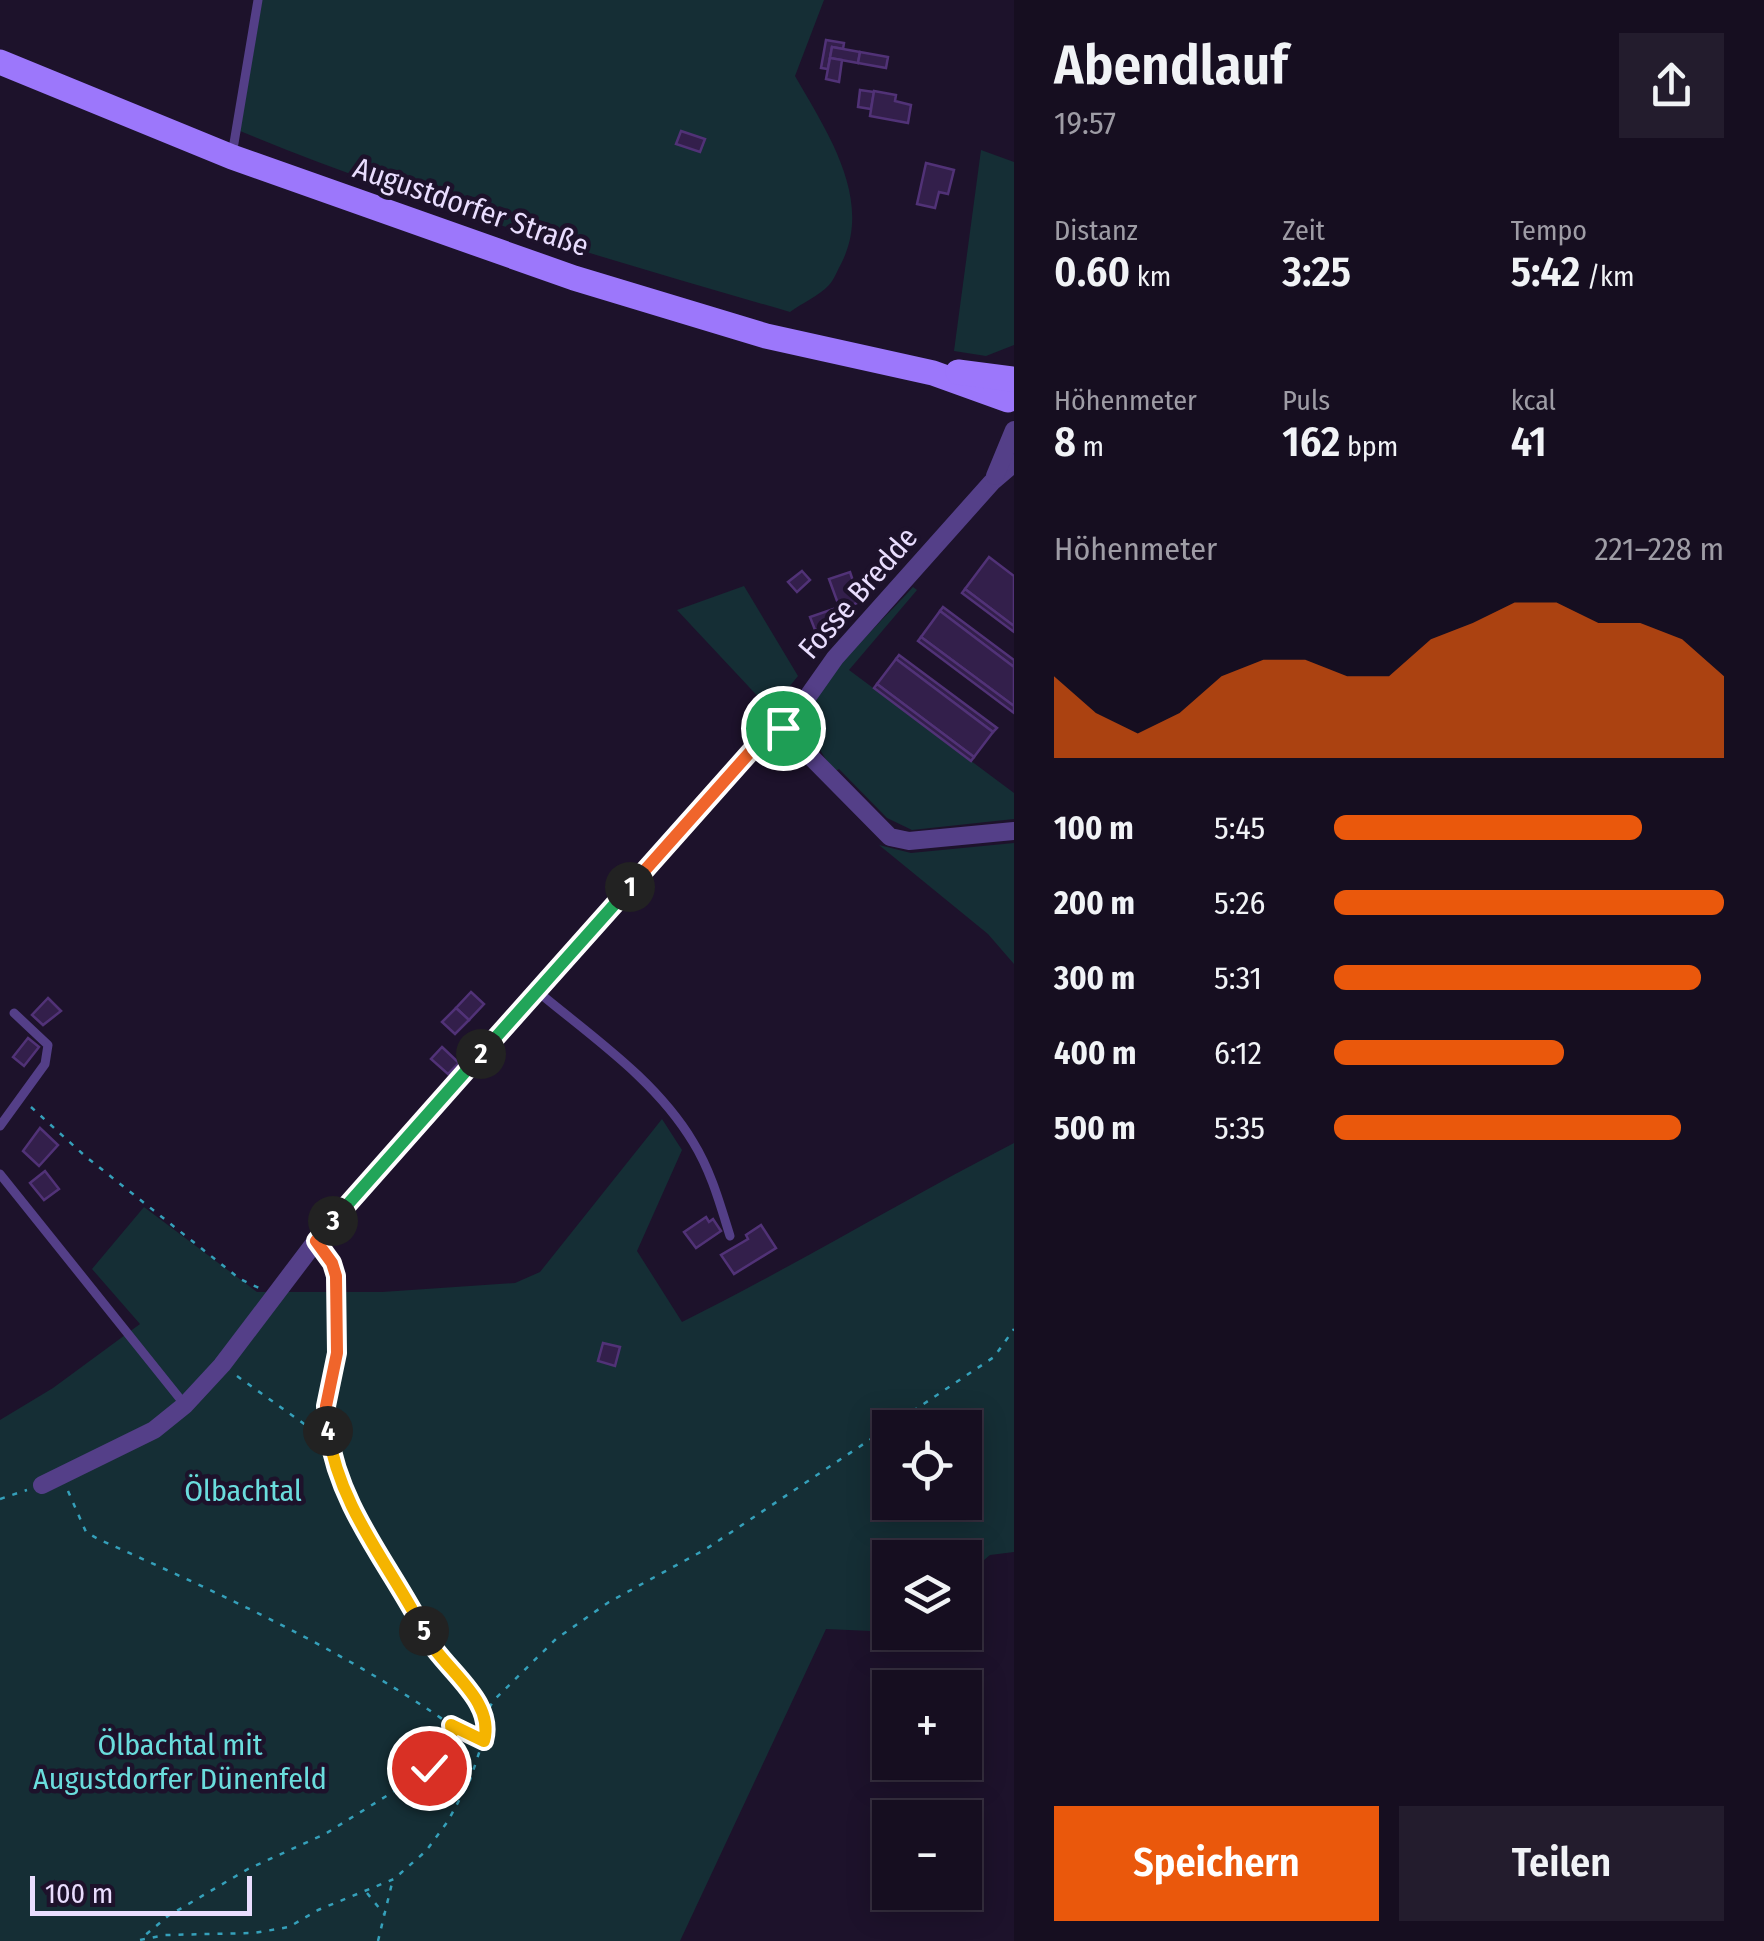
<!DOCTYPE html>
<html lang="de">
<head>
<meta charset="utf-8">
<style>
	body { margin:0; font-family:"Fira Sans Condensed",sans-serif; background:#231c2d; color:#f1f3f6; height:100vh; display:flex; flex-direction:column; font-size:38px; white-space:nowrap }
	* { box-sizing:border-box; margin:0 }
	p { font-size:32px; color:#9e9ca5 }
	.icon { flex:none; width:55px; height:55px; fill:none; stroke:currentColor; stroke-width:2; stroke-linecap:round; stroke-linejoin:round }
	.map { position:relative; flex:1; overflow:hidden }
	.side { display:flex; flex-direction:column; background:#160e20; width:750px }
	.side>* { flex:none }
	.buttons { position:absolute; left:872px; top:1410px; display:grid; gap:20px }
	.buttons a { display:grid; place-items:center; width:110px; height:110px; border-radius:0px; background:#160e20; box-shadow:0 5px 25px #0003,0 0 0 2px #352e3e; font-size:50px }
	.scale { position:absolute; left:30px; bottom:25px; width:222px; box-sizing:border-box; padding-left:10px; border:5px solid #e9ddfe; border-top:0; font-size:28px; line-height:35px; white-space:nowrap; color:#e9ddfe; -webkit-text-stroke:8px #1d122b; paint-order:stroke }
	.pin { position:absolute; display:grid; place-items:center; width:85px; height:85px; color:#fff; margin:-42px; border:5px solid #fff; border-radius:50%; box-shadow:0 2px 10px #0007 }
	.km { position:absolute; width:50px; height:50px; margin:-25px; border-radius:50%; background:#222; color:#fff; font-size:28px; line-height:50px; text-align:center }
	.round { display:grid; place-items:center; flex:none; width:105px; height:105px; border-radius:0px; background:#231c2d }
	.headline { display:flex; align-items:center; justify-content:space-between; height:170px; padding:0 40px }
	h1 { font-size:55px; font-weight:600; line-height:75px }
	.stats { display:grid; grid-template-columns:repeat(3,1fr); gap:15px; height:170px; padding:10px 40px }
	.stats div { display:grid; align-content:center }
	.stats b { font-size:42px; font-weight:600 }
	.stats small { font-size:28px; font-weight:400 }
	.stats p { font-size:28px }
	.chart { height:280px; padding:20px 40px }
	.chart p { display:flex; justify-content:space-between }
	.chart svg { width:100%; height:180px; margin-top:10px; fill:#ea580c; opacity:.7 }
	.button { display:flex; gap:20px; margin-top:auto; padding:20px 40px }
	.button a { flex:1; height:115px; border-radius:0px; background:#ea580c; color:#fff; font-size:40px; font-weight:600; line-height:115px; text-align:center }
	.button a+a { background:#231c2d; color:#f1f3f6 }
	ul { padding:0 40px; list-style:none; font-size:32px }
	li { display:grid; grid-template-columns:160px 120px 1fr; align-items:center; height:75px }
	li i { height:25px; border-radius:12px; background:#ea580c }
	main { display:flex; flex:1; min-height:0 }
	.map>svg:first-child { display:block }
</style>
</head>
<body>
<main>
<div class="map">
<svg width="1014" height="1941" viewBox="0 0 1014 1941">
	<rect width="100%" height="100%" fill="#1d122b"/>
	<!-- green -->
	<g fill="#152e35" fill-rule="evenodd">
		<path d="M262,0H824L795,76C827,132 874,200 841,264C837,271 834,280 829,285C819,296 802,303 790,312C604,258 419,205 240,131Z"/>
		<polygon points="981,150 1014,162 1014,345 986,356 954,351"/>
		<polygon points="744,586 798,676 776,703 764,703 677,610"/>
		<path d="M913,587L917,590L849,670L1014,793V819L912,830L887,818L839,769L835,771C819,752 803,725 815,700C828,672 890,613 913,587Z"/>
		<polygon points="1014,843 1014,964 988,934 879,845 911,853"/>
		<path d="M662,1119L682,1150L637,1251L682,1322C794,1266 902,1201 1014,1143V1552L990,1555L965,1576V1558H890V1621L871,1631L826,1629L680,1941H0V1420L53,1388L140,1324L92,1269L144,1207L257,1292H382L515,1283L540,1272ZM890,1428H965V1502H890Z"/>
	</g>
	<!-- building -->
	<g fill="#331f4b" stroke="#513277" stroke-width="2.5">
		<polygon points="826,40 844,43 843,49 832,47 828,69 821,68"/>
		<polygon points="832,47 860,52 858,63 830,58"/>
		<polygon points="860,52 888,57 886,68 858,63"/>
		<polygon points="830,58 842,60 839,82 826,79"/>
		<polygon points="860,90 874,92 871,109 858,107"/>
		<polygon points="874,91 896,95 895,101 911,105 908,123 870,116"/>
		<polygon points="681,131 705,139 700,152 676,144"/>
		<polygon points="926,163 954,170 948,194 939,192 935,208 917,204"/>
		<polygon points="989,557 1014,576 1014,626 965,589"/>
		<polygon points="802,571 810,580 797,592 788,582"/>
		<polygon points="850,572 860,602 840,609 829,579"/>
		<polygon points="965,589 1014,626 1014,632 962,593"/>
		<polygon points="839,607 844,620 815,630 810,617"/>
		<polygon points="943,607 1014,660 1014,667 940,611"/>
		<polygon points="940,611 1014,667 1014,706 921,637"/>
		<polygon points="921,637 1014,706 1014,713 918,641"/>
		<polygon points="899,655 997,728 993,732 896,659"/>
		<polygon points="896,659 993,732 974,757 877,684"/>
		<polygon points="877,684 974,757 971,761 874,688"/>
		<polygon points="471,992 484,1004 469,1020 456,1008"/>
		<polygon points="48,998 61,1011 43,1025 32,1015"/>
		<polygon points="456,1008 469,1020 455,1034 442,1022"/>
		<polygon points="28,1038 39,1047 24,1066 13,1057"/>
		<polygon points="442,1047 459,1063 448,1074 431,1059"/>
		<polygon points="40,1128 58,1145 39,1166 23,1151"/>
		<polygon points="45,1171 59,1189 44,1200 30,1183"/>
		<polygon points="706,1217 709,1222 713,1219 721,1231 696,1248 684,1232"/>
		<polygon points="761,1225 776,1248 734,1274 721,1255 748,1239 746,1235"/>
		<polygon points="603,1343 620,1347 615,1366 598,1361"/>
	</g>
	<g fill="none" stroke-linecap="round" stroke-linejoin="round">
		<!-- path -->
		<g stroke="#35a0ba" stroke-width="2.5" stroke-dasharray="5 8" stroke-linecap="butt">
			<polyline points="31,1107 85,1156 240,1279 259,1288"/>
			<polyline points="326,1254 336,1277 337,1353 326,1405 327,1426 345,1490 376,1554 430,1644 449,1664 484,1713"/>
			<polyline points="237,1376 321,1436 330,1447"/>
			<path d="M68,1491L86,1532L98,1539C219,1593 342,1649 451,1725L452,1733L422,1774L325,1834L248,1869L168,1916L143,1937"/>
			<polyline points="0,1499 27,1490"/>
			<polyline points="453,1725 484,1741"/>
			<polyline points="367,1893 384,1914"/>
			<polyline points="140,1940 165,1935 254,1933 289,1927 318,1910 394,1879 426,1851 448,1821 470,1780 487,1729 485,1716 493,1701 556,1639 609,1602 706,1549 994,1357 1014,1329"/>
			<polyline points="378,1941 393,1879"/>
		</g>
		<!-- lane -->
		<g stroke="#543f88" stroke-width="9">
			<polyline points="232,155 258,0"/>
			<path d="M537,991C592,1037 656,1080 693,1142C711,1171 720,1204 730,1236"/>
			<polyline points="0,1126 45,1064 48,1045 14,1013"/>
			<polyline points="0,1174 185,1405"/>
		</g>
		<!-- street -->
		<g stroke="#543f88" stroke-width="18">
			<polyline points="1014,463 992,482 835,658 804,702 801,726 810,756 890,837 909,841 1014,831"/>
			<polyline points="995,476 1014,430"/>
			<polyline points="42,1485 154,1430 185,1405 222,1365 316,1241 768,732 801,726"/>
		</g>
		<!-- secondary -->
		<g stroke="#9c77fb" stroke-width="25">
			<polyline points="0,62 232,157 574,278 766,336 933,373 1008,400"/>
			<polyline points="958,372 1012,379"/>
		</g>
	</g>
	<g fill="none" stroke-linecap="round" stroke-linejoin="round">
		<defs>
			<polyline id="split-1" points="630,887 768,732 783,728"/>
			<polyline id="split-2" points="481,1054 630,887"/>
			<polyline id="split-3" points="333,1221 481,1054"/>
			<polyline id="split-4" points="328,1431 326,1406 337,1353 336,1276 332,1263 316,1241 333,1221"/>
			<path id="split-5" d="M328,1431C339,1508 390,1565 424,1631"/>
			<path id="split-6" d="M424,1631C439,1667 496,1698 484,1741L451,1725L452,1733L429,1768"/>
		</defs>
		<!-- split-1 casing -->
		<use href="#split-1" stroke="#fff" stroke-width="20"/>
		<!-- split-2 casing -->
		<use href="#split-2" stroke="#fff" stroke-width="20"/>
		<!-- split-3 casing -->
		<use href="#split-3" stroke="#fff" stroke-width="20"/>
		<!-- split-4 casing -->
		<use href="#split-4" stroke="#fff" stroke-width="20"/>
		<!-- split-5 casing -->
		<use href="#split-5" stroke="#fff" stroke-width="20"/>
		<!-- split-6 casing -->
		<use href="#split-6" stroke="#fff" stroke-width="20"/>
		<!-- split-1 -->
		<use href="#split-1" stroke="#f0652b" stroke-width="12"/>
		<!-- split-2 -->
		<use href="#split-2" stroke="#22a559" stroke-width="12"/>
		<!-- split-3 -->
		<use href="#split-3" stroke="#22a559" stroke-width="12"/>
		<!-- split-4 -->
		<use href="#split-4" stroke="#f0652b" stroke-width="12"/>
		<!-- split-5 -->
		<use href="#split-5" stroke="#f5b400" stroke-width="12"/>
		<!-- split-6 -->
		<use href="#split-6" stroke="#f5b400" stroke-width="12"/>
	</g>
	<g text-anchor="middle" stroke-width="9" stroke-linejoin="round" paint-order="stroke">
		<!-- street labels -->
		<g font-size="30" fill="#e9ddfe" stroke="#1d122b">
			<text transform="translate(471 207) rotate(19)" y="10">Augustdorfer Straße</text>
			<text transform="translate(858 593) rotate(-49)" y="10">Fosse Bredde</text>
		</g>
		<!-- park labels -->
		<g font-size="30" fill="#6adddd" stroke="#1d122b">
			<text x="243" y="1501">Ölbachtal</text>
			<text x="180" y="1755">Ölbachtal mit<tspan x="180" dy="34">Augustdorfer Dünenfeld</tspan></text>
		</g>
	</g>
</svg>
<div class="buttons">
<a><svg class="icon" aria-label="locate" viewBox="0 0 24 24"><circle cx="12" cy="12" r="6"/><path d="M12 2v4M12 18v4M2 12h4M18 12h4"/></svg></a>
<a><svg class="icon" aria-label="layers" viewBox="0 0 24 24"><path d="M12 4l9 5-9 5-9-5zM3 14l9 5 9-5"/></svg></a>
<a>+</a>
<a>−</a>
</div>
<div class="scale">100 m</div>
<div class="pin" style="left:783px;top:728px;background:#1e9e55"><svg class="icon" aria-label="arrive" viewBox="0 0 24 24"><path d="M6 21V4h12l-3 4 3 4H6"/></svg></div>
<div class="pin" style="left:429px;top:1768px;background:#d93025"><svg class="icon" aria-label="check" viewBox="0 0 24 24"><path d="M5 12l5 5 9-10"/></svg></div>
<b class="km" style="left:630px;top:887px">1</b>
<b class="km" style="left:481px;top:1054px">2</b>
<b class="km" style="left:333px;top:1221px">3</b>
<b class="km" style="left:328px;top:1431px">4</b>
<b class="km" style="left:424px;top:1631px">5</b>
</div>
<section class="side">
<div class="headline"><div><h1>Abendlauf</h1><p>19:57</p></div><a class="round"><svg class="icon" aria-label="share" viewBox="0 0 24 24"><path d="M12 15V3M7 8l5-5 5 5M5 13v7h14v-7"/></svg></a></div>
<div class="stats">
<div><p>Distanz</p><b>0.60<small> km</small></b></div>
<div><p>Zeit</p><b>3:25</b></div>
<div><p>Tempo</p><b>5:42<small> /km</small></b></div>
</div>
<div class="stats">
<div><p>Höhenmeter</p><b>8<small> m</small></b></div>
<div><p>Puls</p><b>162<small> bpm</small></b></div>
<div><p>kcal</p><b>41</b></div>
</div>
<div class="chart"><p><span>Höhenmeter</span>221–228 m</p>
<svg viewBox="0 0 160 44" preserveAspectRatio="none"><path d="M0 44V24L10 33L20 38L30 33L40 24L50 20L60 20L70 24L80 24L90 15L100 11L110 6L120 6L130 11L140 11L150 15L160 24V44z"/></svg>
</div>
<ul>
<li><b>100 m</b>5:45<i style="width:79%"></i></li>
<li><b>200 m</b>5:26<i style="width:100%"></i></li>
<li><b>300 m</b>5:31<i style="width:94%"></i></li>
<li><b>400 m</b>6:12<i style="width:59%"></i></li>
<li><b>500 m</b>5:35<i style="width:89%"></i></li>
</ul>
<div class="button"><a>Speichern</a><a>Teilen</a></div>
</section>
</main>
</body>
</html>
